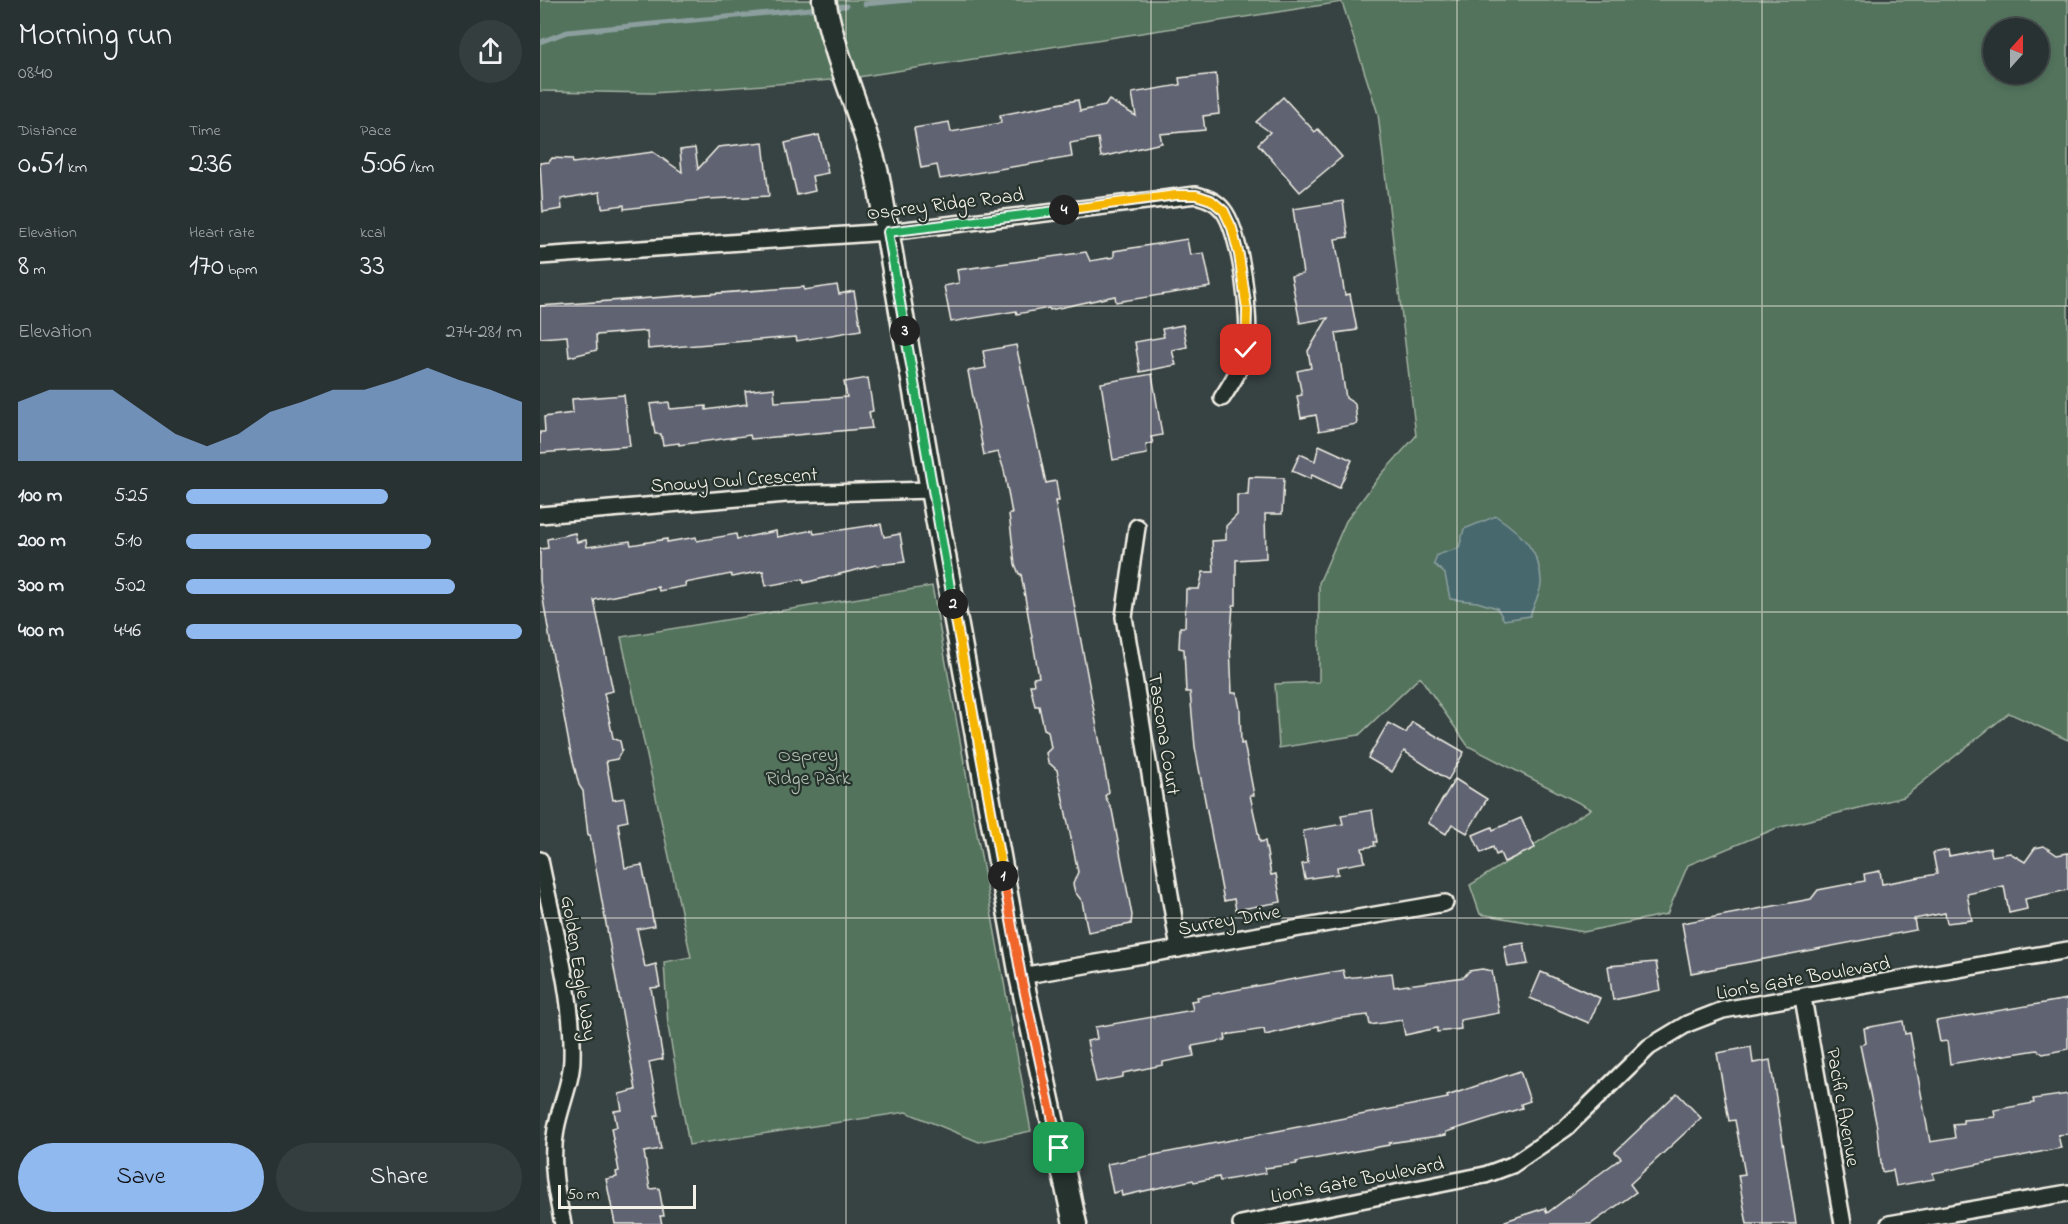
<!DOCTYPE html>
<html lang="en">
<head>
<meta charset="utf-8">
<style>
	body { margin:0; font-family:"Indie Flower",sans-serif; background:#353e3e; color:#f1f3f6; height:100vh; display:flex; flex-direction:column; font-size:22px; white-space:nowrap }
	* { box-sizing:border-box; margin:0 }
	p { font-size:20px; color:#a5aaac }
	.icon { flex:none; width:33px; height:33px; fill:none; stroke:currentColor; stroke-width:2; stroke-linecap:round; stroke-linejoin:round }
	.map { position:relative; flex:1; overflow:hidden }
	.details { display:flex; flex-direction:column; background:#293232; width:540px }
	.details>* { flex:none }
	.needle { width:39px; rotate:21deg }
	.tools { position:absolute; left:1443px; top:18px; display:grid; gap:12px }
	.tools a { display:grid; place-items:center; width:66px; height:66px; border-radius:50%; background:#293232; box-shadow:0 3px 9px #0003,0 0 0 2px #454d4d; font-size:30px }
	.scale { position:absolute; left:18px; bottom:15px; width:138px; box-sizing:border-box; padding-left:6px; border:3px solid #f4f1e8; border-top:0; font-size:16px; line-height:21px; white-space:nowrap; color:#f4f1e8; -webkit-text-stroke:4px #26332d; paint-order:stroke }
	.pin { position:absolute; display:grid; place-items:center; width:51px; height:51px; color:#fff; margin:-26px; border-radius:12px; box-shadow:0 3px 9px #0006 }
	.km { position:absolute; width:30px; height:30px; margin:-15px; border-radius:50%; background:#222; color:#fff; font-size:16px; line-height:30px; text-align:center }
	.round { display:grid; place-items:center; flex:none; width:63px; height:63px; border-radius:32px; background:#353e3e }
	.head { display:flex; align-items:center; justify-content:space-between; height:102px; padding:0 18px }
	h1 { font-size:33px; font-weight:600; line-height:45px }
	.metrics { display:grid; grid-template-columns:repeat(3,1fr); gap:9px; height:102px; padding:6px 18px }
	.metrics div { display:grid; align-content:center }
	.metrics b { font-size:30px; font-weight:600 }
	.metrics small { font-size:16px; font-weight:400 }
	.metrics p { font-size:16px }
	.chart { height:168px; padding:12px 18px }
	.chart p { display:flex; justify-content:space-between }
	.chart svg { width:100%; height:108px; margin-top:6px; fill:#90b9f0; opacity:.7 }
	.cta { display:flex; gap:12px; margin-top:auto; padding:12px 18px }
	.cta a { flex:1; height:69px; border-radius:36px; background:#90b9f0; color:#111; font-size:24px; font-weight:600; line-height:69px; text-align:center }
	.cta a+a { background:#353e3e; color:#f1f3f6 }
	ul { padding:0 18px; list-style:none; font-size:20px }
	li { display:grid; grid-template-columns:96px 72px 1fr; align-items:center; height:45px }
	li i { height:15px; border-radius:8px; background:#90b9f0 }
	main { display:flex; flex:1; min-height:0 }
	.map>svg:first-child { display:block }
</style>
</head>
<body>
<main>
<section class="details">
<div class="head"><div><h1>Morning run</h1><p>08:40</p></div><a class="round"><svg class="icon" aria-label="share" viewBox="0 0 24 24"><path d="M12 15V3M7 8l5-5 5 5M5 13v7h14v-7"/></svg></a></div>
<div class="metrics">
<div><p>Distance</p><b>0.51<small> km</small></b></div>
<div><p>Time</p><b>2:36</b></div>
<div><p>Pace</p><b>5:06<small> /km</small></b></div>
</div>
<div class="metrics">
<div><p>Elevation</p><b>8<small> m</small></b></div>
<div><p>Heart rate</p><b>170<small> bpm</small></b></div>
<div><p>kcal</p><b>33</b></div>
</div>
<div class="chart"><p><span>Elevation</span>274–281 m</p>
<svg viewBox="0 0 160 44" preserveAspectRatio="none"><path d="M0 44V20L10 15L20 15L30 15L40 24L50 33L60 38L70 33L80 24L90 20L100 15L110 15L120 11L130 6L140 11L150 15L160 20V44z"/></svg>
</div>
<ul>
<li><b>100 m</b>5:25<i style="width:60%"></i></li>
<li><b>200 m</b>5:10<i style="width:73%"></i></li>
<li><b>300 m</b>5:02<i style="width:80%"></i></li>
<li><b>400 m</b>4:46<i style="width:100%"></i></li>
</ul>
<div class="cta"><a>Save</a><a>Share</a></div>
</section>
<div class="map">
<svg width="1528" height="1224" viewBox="0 0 1528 1224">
	<rect width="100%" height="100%" fill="#374242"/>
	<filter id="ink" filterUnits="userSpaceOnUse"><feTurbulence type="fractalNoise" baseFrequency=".0167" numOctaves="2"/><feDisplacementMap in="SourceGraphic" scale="12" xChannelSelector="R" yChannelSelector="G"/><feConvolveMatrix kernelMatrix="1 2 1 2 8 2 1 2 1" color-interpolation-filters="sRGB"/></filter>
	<g filter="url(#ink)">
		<!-- green -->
		<g fill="#52735d" stroke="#a3b2a2" stroke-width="1.5" fill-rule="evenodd">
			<path d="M0,0H1528V740L1469,713L1364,797L1237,828L1148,865L1127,914L1044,932L940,914L930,885L1051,809L928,746L880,677L819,735L739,748L735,684L779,682V583L806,521L839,477L876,436L838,114L802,2L305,79L113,93L0,91ZM1454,28H1498V74H1454Z"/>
			<polygon points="392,586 491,1131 439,1142 366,1112 149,1145 128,1026 124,962 151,957 81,637"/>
		</g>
		<!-- water -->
		<path fill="#47686d" stroke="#8c9f9e" stroke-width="1.5" d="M956,516C980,532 1002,552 1001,584C1000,594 993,606 990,616L964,620L957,608L937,602L910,599L905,574L894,564L897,555L919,548L924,529Z"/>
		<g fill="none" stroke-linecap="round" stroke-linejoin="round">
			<!-- stream -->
			<g stroke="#8c9f9e" stroke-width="5">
				<polyline points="325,4 370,0"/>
				<polyline points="290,7 306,6"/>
				<polyline points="0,42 27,32 281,8"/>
			</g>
		</g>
		<!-- building -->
		<g fill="#5e6472" stroke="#f4f1e8" stroke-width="1.5">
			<polygon points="676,74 679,114 663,116 665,130 620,134 622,143 561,157 558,138 530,143 532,157 400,179 397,165 381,168 374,128 409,122 411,132 461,123 460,115 538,100 540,111 565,106 569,100 596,116 592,93 640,85 639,78"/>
			<polygon points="743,97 775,132 778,129 802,157 760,192 718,144 730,132 716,122"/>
			<polygon points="279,135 288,173 272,176 275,191 257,195 245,143"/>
			<polygon points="223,142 229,196 168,199 84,209 84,205 62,208 60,192 21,199 22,209 3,212 0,163 9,162 12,158 32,159 33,163 113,152 142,172 140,150 155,148 158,169 178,147"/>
			<polygon points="803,201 808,237 795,239 805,295 810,294 817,330 796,333 806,398 815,404 817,424 779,431 776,415 761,418 757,396 762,395 757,371 771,368 768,351 788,318 760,323 751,276 763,274 753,209"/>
			<polygon points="647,239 650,255 664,253 671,287 576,302 575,296 510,310 509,308 477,314 476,311 411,322 404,286 419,283 417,270 546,252 550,261 574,257 574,251"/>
			<polygon points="297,285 299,294 314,291 321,330 257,341 256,337 108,349 107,331 56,335 57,350 29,357 27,336 0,338 0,306 264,287 264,290"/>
			<polygon points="643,325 647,347 632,350 636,365 600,372 595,342 624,337 622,329"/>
			<polygon points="476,345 506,483 516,481 519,501 515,501 569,792 565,796 572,810 592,915 591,924 548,932 542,901 535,892 533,884 538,872 517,770 508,762 506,753 511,748 508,731 504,729 499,706 495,706 490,685 494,685 493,678 499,677 481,574 479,574 475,564 469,514 472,514 464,470 458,452 444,455 428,371 446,368 443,351"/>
			<polygon points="612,374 622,435 611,437 613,443 606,445 607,454 573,460 561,383"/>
			<polygon points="328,378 333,411 329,412 332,428 211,439 210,435 139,445 139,443 123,445 121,434 115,434 110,404 129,402 130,409 166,406 166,410 207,404 205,391 234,388 235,402 307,397 304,382"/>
			<polygon points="84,395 90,446 0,453 0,432 5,432 4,417 33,413 32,399"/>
			<polygon points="779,445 812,460 799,488 772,475 770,479 752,471 760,454 775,461"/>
			<polygon points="709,477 744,478 742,514 725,514 726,558 696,560 696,605 693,605 690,645 692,693 697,693 700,709 701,744 704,743 714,795 710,795 720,842 725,841 731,875 736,874 741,902 696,910 694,899 684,901 655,747 650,692 646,692 644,649 639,648 640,627 645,627 646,589 659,589 663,572 674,572 672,541 686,540 686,526 697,515 697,495 708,495"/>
			<polygon points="341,524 344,537 360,534 365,562 336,565 264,583 263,579 226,586 223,571 192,577 191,574 145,583 146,586 119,591 118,587 54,600 73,691 64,693 73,738 80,741 82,750 77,759 66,761 73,800 84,798 88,821 78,823 85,868 102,865 109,898 114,926 97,929 105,967 116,964 120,987 111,988 123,1059 109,1062 119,1115 115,1116 121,1149 104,1152 110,1189 119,1188 124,1216 120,1216 122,1224 75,1224 66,1179 77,1177 76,1172 79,1171 71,1128 77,1127 74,1111 82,1110 79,1094 96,1090 50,835 48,835 43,791 39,785 30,749 12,652 0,581 0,549 8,548 7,539 35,533 37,542 46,540 47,547 90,541 91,545 127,539 127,542 156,537 157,541 196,534 197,539 236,531 237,537 273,530 274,534"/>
			<polygon points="872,722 924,752 908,780 864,751 852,772 828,758 848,723 866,733"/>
			<polygon points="915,779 947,799 927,833 912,824 906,834 888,823"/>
			<polygon points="832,810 837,842 834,842 835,846 822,848 825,862 797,867 798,874 765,879 762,864 768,863 763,831 803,824 801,815"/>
			<polygon points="981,818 995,848 964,862 960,853 956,855 953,847 941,853 933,835 952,827 953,830"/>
			<polygon points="1504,846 1517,855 1528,853 1528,890 1485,899 1487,909 1469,913 1464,886 1427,894 1432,920 1407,923 1405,913 1374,919 1376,930 1151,973 1142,923 1271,899 1278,890 1325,881 1324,874 1340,871 1342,884 1397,874 1393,853 1408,850 1409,856 1450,848 1452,856 1470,853 1485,862 1495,848"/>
			<polygon points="984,943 988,964 968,967 964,946"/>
			<polygon points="1116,962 1121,990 1073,1000 1068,966"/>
			<polygon points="942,969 952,971 959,1013 920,1020 921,1029 897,1032 897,1028 865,1035 862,1020 830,1025 828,1015 793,1019 725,1035 724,1029 685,1035 686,1040 652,1046 654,1056 623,1062 623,1065 583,1073 583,1077 556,1082 547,1041 557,1039 555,1027 653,1010 651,1001 658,1000 657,997 803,970 805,978 852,973 854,987 924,977 929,971"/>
			<polygon points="1001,972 1060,998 1049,1023 990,998"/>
			<polygon points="1528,999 1528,1049 1503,1054 1497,1050 1410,1064 1407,1041 1400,1042 1396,1021"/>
			<polygon points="1363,1021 1365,1034 1370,1033 1390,1142 1415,1138 1413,1124 1423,1123 1423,1120 1455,1117 1454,1110 1494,1103 1493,1099 1528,1094 1528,1134 1518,1135 1521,1148 1393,1173 1394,1179 1356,1186 1353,1170 1342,1172 1337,1127 1320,1045 1326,1043 1324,1028"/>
			<polygon points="1211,1047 1213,1063 1230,1060 1256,1224 1207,1224 1198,1175 1205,1174 1195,1120 1189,1121 1177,1053"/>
			<polygon points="980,1071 990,1101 981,1104 982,1108 906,1132 906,1135 849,1143 849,1145 756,1162 757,1164 725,1168 726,1173 680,1181 679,1177 654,1182 653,1180 582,1196 581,1191 573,1193 567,1164 908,1098 907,1096"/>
			<polygon points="1137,1093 1161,1118 1090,1184 1096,1192 1051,1224 965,1224 965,1221 1005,1208 1007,1213 1081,1158 1075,1152"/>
		</g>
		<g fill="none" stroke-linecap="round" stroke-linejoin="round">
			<defs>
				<g id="street">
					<path d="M0,256L348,232L656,195C667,198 676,201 683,210C701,232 712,322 706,349C702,367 692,383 682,398"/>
					<polyline points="0,515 246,494 392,490"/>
					<polyline points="597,527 584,617 639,949"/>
					<path d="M0,860C12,921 34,996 32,1058C32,1081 20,1106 16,1129C10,1162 16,1192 23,1224"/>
					<polyline points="481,976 905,903"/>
					<polyline points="1263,998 1303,1224"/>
					<polyline points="701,1224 945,1175 972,1165 1026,1128 1109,1047 1147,1024 1183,1010 1528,950"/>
					<polyline points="1349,1224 1528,1193"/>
				</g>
				<path id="secondary" d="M284,0C295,61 324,117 338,178L392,490L481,976L535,1224"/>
			</defs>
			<!-- street casing -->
			<use href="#street" stroke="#f4f1e8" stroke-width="20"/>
			<!-- secondary casing -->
			<use href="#secondary" stroke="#f4f1e8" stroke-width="27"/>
			<!-- street -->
			<use href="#street" stroke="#26332d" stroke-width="15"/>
			<!-- secondary -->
			<use href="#secondary" stroke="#26332d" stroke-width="22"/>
		</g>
	</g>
	<g fill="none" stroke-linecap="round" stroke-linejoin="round" filter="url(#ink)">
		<defs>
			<polyline id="split-1" points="463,876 481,976 519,1148"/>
			<polyline id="split-2" points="413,604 463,876"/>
			<polyline id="split-3" points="365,331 413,604"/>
			<polyline id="split-4" points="365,331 348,232 524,210"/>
			<polyline id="split-5" points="524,210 636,195 656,195 671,200 684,211 692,228 699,255 707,310 706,350"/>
		</defs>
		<!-- split-1 casing -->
		<use href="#split-1" stroke="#fff" stroke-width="12"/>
		<!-- split-2 casing -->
		<use href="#split-2" stroke="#fff" stroke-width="12"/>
		<!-- split-3 casing -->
		<use href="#split-3" stroke="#fff" stroke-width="12"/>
		<!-- split-4 casing -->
		<use href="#split-4" stroke="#fff" stroke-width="12"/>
		<!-- split-5 casing -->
		<use href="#split-5" stroke="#fff" stroke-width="12"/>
		<!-- split-1 -->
		<use href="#split-1" stroke="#f0652b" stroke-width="8"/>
		<!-- split-2 -->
		<use href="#split-2" stroke="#f5b400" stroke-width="8"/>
		<!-- split-3 -->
		<use href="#split-3" stroke="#22a559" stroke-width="8"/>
		<!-- split-4 -->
		<use href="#split-4" stroke="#22a559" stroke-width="8"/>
		<!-- split-5 -->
		<use href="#split-5" stroke="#f5b400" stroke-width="8"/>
	</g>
	<!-- grid -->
	<path fill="none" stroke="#f4f1e8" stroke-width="1.5" stroke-opacity="0.55" d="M306,0V1224M611,0V1224M917,0V1224M1222,0V1224M0,306H1528M0,612H1528M0,918H1528"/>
	<g text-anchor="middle" stroke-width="4.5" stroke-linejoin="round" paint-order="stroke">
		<!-- street labels -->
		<g font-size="20" fill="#f4f1e8" stroke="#26332d">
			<text transform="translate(405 203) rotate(-7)" y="7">Osprey Ridge Road</text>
			<text transform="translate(194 479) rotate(-4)" y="7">Snowy Owl Crescent</text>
			<text transform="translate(625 734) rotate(81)" y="7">Tascona Court</text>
			<text transform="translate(689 919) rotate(-10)" y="7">Surrey Drive</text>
			<text transform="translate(40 968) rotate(81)" y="7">Golden Eagle Way</text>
			<text transform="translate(1263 977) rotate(-10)" y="7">Lion's Gate Boulevard</text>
			<text transform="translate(1304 1107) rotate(80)" y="7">Pacific Avenue</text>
			<text transform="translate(817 1179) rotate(-11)" y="7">Lion's Gate Boulevard</text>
		</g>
		<!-- park labels -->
		<g font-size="20" fill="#b3bfb0" stroke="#26332d">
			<text x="268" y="761">Osprey<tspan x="268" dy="23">Ridge Park</tspan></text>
		</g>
	</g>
</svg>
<div class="tools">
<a><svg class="needle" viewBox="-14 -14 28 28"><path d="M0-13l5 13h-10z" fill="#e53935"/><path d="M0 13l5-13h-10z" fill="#a5aaac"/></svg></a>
</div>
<div class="scale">50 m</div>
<div class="pin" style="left:519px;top:1148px;background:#1e9e55"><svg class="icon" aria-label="arrive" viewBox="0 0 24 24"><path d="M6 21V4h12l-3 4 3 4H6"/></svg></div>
<div class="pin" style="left:706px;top:350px;background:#d93025"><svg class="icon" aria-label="check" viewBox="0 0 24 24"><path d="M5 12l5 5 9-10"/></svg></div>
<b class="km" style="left:463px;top:876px">1</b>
<b class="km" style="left:413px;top:604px">2</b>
<b class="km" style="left:365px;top:331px">3</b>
<b class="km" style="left:524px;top:210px">4</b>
</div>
</main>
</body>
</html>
